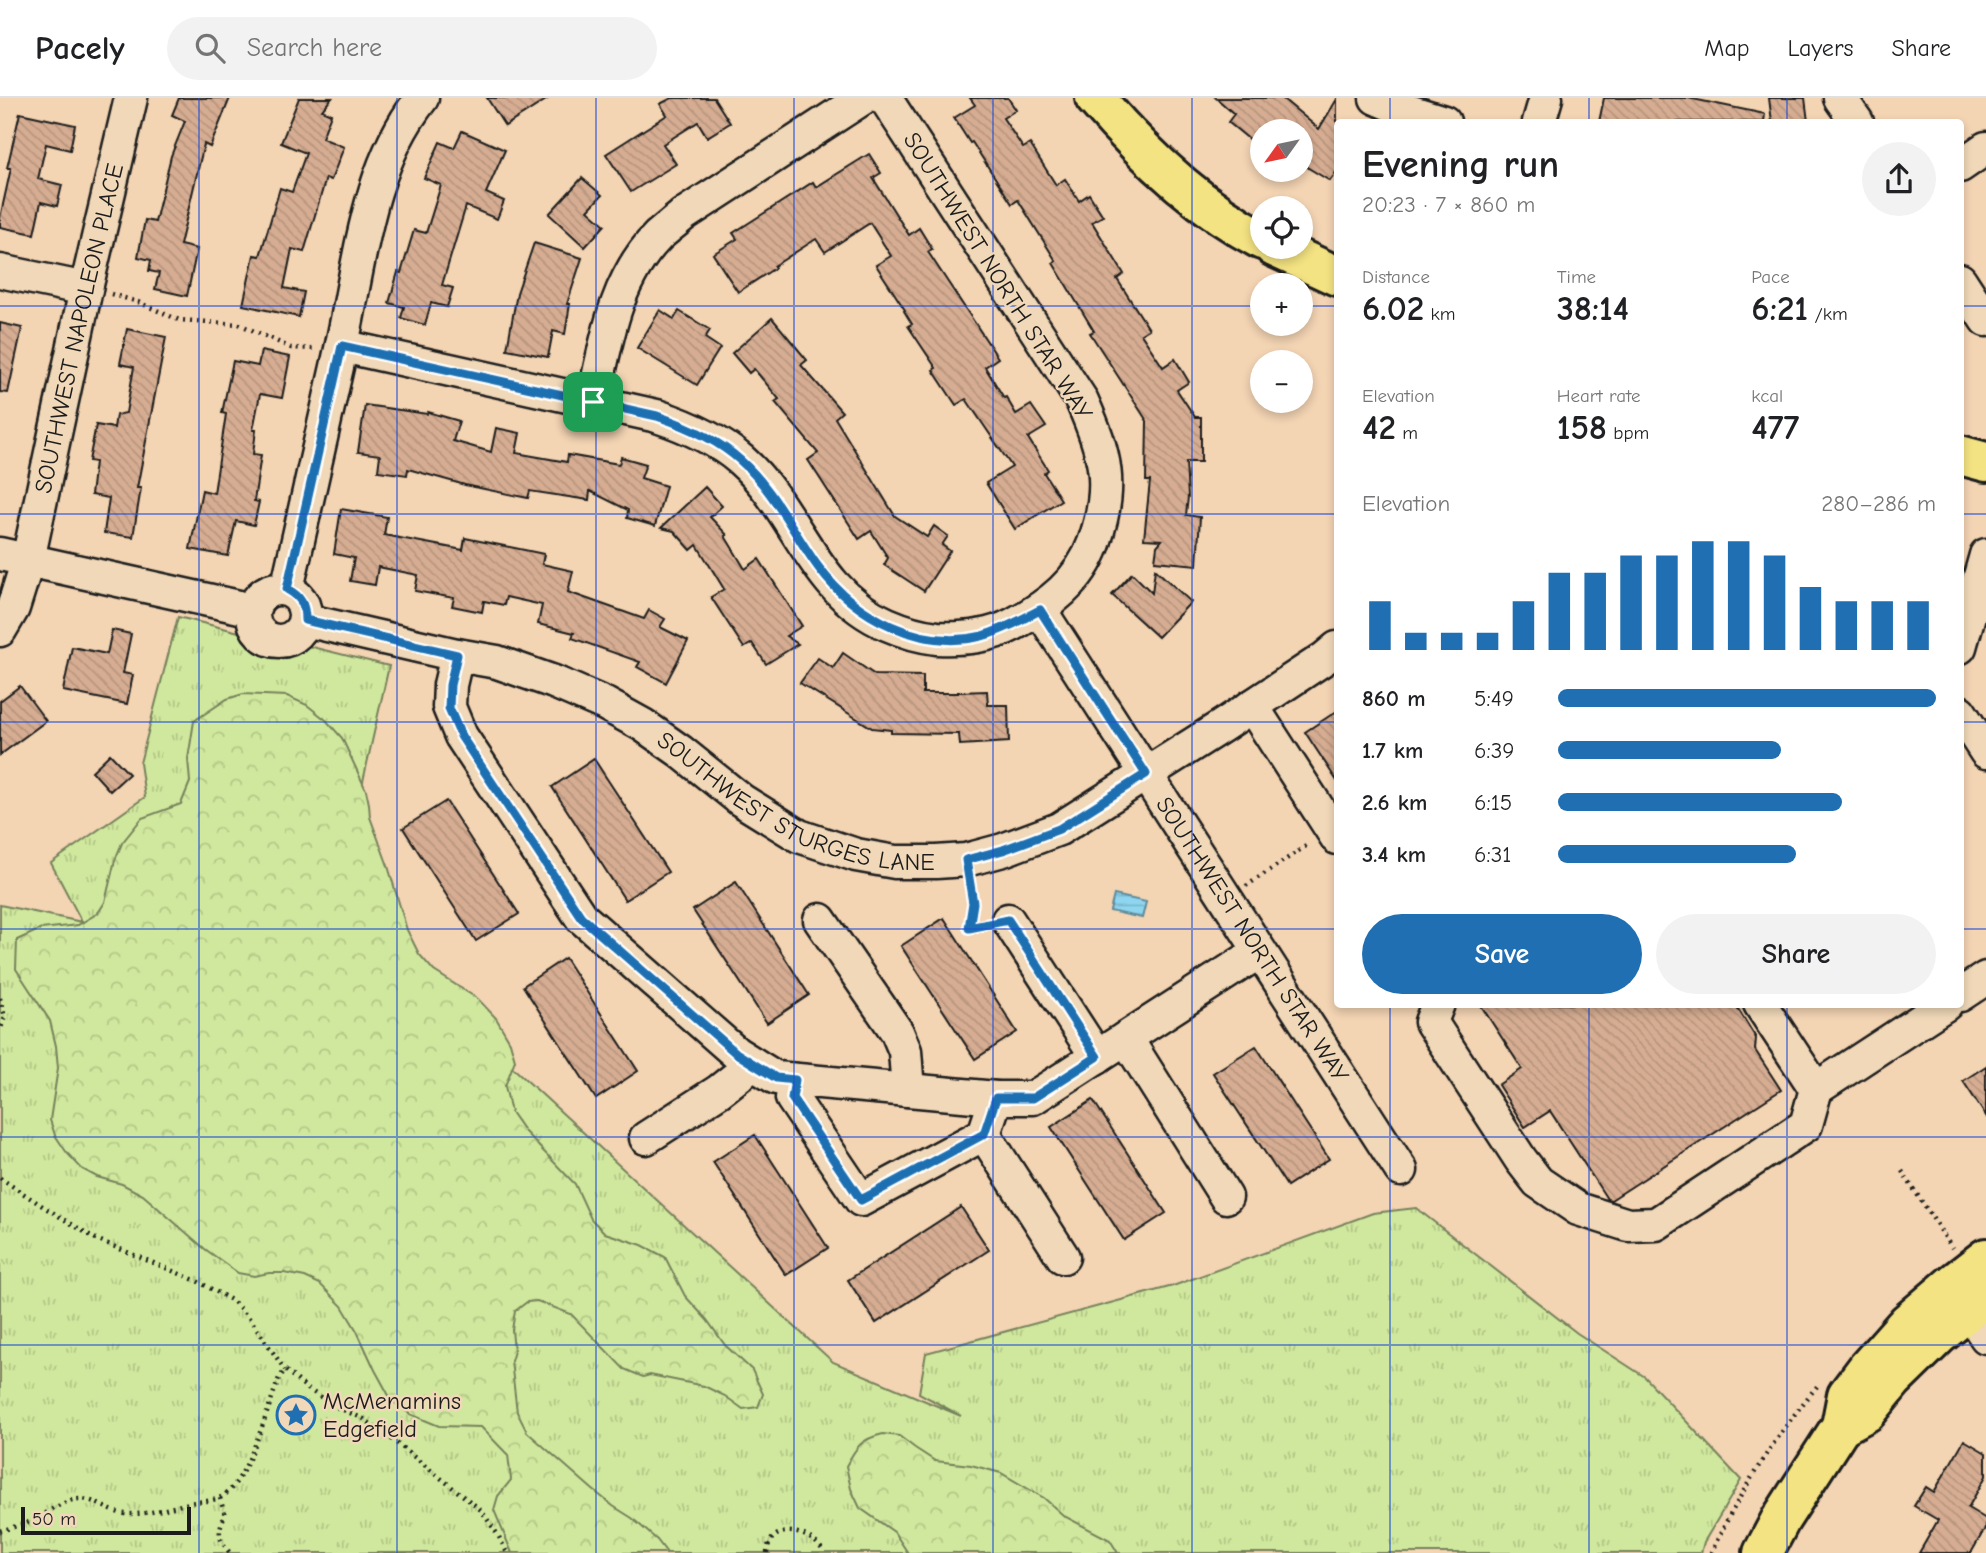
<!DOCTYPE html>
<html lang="en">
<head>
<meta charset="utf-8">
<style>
	body { margin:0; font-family:"Comic Neue",sans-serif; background:#f2f2f2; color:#202124; height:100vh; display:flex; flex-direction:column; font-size:26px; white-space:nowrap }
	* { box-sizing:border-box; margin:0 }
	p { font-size:23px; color:#757577 }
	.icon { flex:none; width:38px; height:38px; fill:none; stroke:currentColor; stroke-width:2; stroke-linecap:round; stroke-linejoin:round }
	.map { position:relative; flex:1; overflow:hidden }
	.drawer { position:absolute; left:1334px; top:21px; width:630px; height:889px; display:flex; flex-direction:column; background:#fff; border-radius:7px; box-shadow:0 4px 10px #0003 }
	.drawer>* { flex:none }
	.needle { width:46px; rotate:237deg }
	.tools { position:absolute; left:1250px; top:21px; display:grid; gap:14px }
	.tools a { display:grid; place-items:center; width:63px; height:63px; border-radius:50%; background:#fff; box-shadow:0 4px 10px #0003; font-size:35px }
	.scale { position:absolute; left:21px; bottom:18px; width:170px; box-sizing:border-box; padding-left:7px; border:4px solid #1c1c1c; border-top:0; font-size:19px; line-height:24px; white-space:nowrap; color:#1c1c1c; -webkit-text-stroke:5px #f0d8b8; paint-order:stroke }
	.pin { position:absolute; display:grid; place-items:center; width:60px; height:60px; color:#fff; margin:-30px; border-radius:14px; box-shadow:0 4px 10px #0006 }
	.round { display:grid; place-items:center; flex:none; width:74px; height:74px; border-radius:37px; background:#f2f2f2 }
	.overview { display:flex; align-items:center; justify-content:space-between; height:119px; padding:0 28px }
	h1 { font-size:38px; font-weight:800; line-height:52px }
	.metrics { display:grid; grid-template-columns:repeat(3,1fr); gap:10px; height:119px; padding:7px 28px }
	.metrics div { display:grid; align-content:center }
	.metrics b { font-size:35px; font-weight:800 }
	.metrics small { font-size:19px; font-weight:400 }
	.metrics p { font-size:19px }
	.chart { height:196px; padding:14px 28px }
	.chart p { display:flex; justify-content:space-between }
	.chart svg { width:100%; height:126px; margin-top:7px; stroke:#1f6fb2; stroke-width:6 }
	.button { display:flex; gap:14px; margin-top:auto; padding:14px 28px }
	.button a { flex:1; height:80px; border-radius:42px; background:#1f6fb2; color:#fff; font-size:28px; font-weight:800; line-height:80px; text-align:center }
	.button a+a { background:#f2f2f2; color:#202124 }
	ul { padding:0 28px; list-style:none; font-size:23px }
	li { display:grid; grid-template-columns:112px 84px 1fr; align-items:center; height:52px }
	li i { height:18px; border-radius:9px; background:#1f6fb2 }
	header { display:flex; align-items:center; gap:42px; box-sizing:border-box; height:98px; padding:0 35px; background:#fff; border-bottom:2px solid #e0e0e0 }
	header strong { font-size:33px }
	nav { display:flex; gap:38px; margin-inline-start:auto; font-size:24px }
	.search { width:490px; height:63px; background:#f2f2f2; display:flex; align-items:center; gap:18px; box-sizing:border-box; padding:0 24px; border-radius:38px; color:#757577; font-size:26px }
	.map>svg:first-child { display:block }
</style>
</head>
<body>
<header>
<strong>Pacely</strong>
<div class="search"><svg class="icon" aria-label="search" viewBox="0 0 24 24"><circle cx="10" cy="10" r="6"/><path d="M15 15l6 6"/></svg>Search here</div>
<nav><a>Map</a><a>Layers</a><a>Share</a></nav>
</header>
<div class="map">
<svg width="1986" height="1455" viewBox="0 0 1986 1455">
	<defs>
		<pattern id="grass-tufts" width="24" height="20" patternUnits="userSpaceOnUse" patternTransform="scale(1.75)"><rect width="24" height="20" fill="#d0e89d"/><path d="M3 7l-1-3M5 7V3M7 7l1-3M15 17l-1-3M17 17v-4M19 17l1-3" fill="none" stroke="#b2c687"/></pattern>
		<pattern id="forest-crowns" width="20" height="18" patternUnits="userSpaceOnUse" patternTransform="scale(1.75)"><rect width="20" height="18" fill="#d0e89d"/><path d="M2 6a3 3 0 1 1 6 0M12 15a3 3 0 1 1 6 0" fill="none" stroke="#b2c687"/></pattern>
		<pattern id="water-rules" width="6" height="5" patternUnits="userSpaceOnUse" patternTransform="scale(1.75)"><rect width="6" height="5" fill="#8ed6f0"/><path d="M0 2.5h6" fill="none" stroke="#7ab7cd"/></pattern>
		<pattern id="building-back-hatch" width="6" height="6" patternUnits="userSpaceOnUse" patternTransform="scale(1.75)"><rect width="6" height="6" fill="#d6ad92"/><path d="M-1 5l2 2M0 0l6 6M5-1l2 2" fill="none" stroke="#b7947d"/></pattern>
	</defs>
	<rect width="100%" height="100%" fill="#f3d4b3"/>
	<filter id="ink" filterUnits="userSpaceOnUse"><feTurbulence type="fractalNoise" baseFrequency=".0143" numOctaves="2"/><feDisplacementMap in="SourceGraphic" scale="14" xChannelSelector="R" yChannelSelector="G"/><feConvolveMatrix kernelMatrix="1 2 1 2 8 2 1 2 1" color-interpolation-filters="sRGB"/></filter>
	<g filter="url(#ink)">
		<!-- grass -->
		<polygon fill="url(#grass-tufts)" stroke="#76825c" stroke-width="2" points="178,519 243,535 251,545 261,553 273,557 285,558 297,555 308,548 389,568 323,861 412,877 833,1264 961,1318 919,1295 926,1255 1173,1188 1373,1115 1416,1110 1577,1235 1645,1279 1741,1382 1704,1444 1701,1455 0,1455 0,807 82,824 51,765 145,699 140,665"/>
		<!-- forest -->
		<g fill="url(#forest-crowns)" stroke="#76825c" stroke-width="2">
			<polygon points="243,596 287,598 307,607 326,622 342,640 366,692 369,706 370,719 388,768 407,832 419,856 434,873 478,901 496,920 510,944 515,962 505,988 511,1014 525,1034 575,1086 591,1121 605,1135 642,1147 665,1159 685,1198 707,1222 725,1247 752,1272 763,1296 758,1309 743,1311 725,1298 704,1288 650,1277 643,1279 624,1271 571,1216 537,1203 527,1204 515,1213 512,1232 514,1253 511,1263 517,1314 527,1334 592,1391 613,1408 632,1420 657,1442 667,1455 512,1455 494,1412 498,1398 511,1382 508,1357 481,1329 439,1328 410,1316 392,1303 375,1272 357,1233 342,1208 320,1186 305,1179 284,1175 269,1175 254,1178 238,1175 205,1151 143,1097 122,1086 97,1079 82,1071 67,1055 55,1037 50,1022 58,970 56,948 50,923 16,871 17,842 41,831 78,827 98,815 105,804 115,762 122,745 142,720 181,706 190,684 188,661 194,623 227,601"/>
			<path d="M883,1336L899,1338L915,1350L935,1363L971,1367L1001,1375L1044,1400L1064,1418L1110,1442L1118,1455H908L894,1434L860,1410L851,1391L846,1368C856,1349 861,1341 883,1336Z"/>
		</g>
		<!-- water -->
		<polygon fill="url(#water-rules)" stroke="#608c9b" stroke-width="2" points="1114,797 1146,804 1142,820 1110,813"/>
		<!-- building -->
		<g fill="url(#building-back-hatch)" stroke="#1c1c1c" stroke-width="2">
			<polygon points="179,0 230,0 210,49 204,46 180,147 197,151 187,198 155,191 159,175 149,173 151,162 138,159 145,122 155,124 171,58 185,23 172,17"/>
			<polygon points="299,0 332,0 322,12 331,16 322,40 344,49 331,82 326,80 304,154 292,151 284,190 304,194 299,219 243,207 254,157 260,158 280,90 292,94 306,55 281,45"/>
			<polygon points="487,0 549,0 505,28"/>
			<polygon points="672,0 714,0 730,25 707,39 698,24 663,46 676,66 631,94 606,56 667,17 660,6"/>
			<polygon points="970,0 1008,0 1016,12 1003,20 1023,50 1030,46 1056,87 1065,81 1079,103 1089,96 1103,118 1092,124 1124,176 1117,181 1149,231 1141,236 1163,269 1175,261 1189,284 1177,292 1195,319 1201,319 1201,364 1186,364 1188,399 1186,417 1200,419 1197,467 1155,463 1157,448 1162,442 1144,441 1150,383 1146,383 1147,323 1090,235 1094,233 1053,165 1056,163 1018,102 1012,106 972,44 970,45 954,20 975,7"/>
			<polygon points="1216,0 1282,0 1319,31 1337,1 1337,73 1330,83 1300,65 1300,33 1262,33 1262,52 1228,24 1234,16"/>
			<polygon points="1604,0 1688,0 1765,16 1764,24 1599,24"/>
			<polygon points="1769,0 1805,0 1808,24 1772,24"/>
			<polygon points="20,15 75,27 70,52 46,46 38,81 62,87 57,108 41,104 34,136 0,129 0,120 11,70 7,70"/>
			<polygon points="462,33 505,52 486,95 504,103 497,121 466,108 442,187 453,190 447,209 431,205 425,227 401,220 404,209 389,205 398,174 401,175 414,132 426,135 441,87 424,80 440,44 454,50"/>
			<polygon points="869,56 881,75 873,80 909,137 919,130 932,151 928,154 998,260 985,269 1004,300 1006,299 1016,316 1031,307 1046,329 1028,340 1048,372 1044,375 1061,402 1015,431 986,385 1012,369 966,301 956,307 933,272 936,270 908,228 912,226 904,213 905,212 876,167 891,158 870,125 825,154 816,141 774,168 775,170 738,194 713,156 737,141 733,135 813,84 816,89"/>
			<polygon points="582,80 602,97 588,112 605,127 585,149 549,116"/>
			<polygon points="534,145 582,160 567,206 570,206 565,236 553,233 548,259 507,251 517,195"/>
			<polygon points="660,212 674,221 679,213 710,232 705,240 720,250 697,287 637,250"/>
			<polygon points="772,220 807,262 801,267 842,314 835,320 895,418 927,439 934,428 948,438 942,447 950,453 924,493 884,467 888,460 871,433 859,441 808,362 818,355 775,304 779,301 754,271 749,275 732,255"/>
			<polygon points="0,225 22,230 8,295 0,294"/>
			<polygon points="127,231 166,239 137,390 141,390 133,439 104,435 109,400 91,397 95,364 89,363 96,327 114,330 116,317 126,315 134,269 120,266"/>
			<polygon points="261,253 290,259 282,300 260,296 253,332 256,332 253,356 261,357 254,403 259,404 254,427 236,423 228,458 190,451 202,392 214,395 226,316 222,315 233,263 258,268"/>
			<polygon points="365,307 427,316 428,314 459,323 453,343 491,354 496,330 520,335 516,355 567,364 568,357 619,366 621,359 646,366 641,380 666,388 655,428 627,420 628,412 590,393 589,402 530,393 528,400 465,387 408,371 407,377 378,373 380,357 358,354"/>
			<polygon points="705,389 722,408 710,419 727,437 725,438 745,471 759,461 802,528 786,538 798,546 766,566 752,545 744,550 711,499 724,491 697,447 691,452 674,433 661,430"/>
			<polygon points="341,411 387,419 384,437 463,452 465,440 544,456 542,466 573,473 568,494 644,521 649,512 665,521 660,529 688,543 666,585 637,569 640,564 572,540 574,535 538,526 542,507 506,499 504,507 484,503 482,514 452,508 454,500 415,493 418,477 378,469 375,487 350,483 354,460 334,456"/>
			<polygon points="1155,471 1191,504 1158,539 1112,497 1132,475 1152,495"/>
			<polygon points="112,532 131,536 123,575 133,577 127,606 63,593 72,549 107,556"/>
			<polygon points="843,555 875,577 923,578 923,595 958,595 958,594 987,593 988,607 1008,607 1009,644 960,647 959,636 891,635 891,632 872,630 800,585 818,560 833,570"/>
			<polygon points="20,588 46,623 0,657 0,603"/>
			<polygon points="1337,613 1337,683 1305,634"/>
			<polygon points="110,656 129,676 110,693 92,673"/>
			<polygon points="594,661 668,774 625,802 552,689"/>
			<polygon points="446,703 519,816 476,843 403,730"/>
			<polygon points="736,784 809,897 767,925 693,812"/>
			<polygon points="944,820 1017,934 975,961 901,848"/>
			<polygon points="565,860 638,973 596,1001 523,888"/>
			<polygon points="1480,906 1735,906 1756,940 1755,952 1781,992 1611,1102 1607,1101 1550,1013 1525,1029 1498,987 1522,971"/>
			<polygon points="1256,948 1329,1061 1287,1088 1213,975"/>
			<polygon points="1986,968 1986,1018 1963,983"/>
			<polygon points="1093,1002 1166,1115 1124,1142 1051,1029"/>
			<polygon points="755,1037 828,1150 786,1177 713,1064"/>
			<polygon points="961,1109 989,1152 876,1225 848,1182"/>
			<polygon points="1964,1342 1986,1355 1986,1378 1968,1410 1986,1421 1986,1429 1971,1455 1919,1455 1938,1422 1914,1408 1926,1389 1934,1394"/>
		</g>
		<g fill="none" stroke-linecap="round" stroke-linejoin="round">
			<defs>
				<g id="minor">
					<polyline points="1376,0 1402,11 1444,24"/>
					<polyline points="1840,0 1857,24"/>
					<polyline points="1539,24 1546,0"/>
					<polyline points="1960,68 1986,50"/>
					<polyline points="0,173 86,191"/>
					<polyline points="1960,182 1986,222"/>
					<path d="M342,248L657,318C687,328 717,341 741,362C798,412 812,494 887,526C903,533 919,538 937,540C964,541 990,539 1014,526C1049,507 1080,484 1094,445C1114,388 1106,357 1082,303L885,0"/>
					<path d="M593,304C606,245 614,183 658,138C666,131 675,124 683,117L863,0"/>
					<polyline points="0,456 253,512"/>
					<circle cx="279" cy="517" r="26"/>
					<path d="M287,491C305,411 323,331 341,251C360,166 366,71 422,0"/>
					<path id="s1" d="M1040,512L1401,1072"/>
					<path id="s2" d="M305,522L457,557L497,564L554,584L605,606L643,627L680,653L741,702L799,738L856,757L895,764H936L966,762L1003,752L1059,731L1222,628L1325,560L1337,550"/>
					<path id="s3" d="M0,532L13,510L28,462L86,191L131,0"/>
					<polyline points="1960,549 1986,457"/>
					<polyline points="457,557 450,587 449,609 461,638 581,819 736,955 776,980 996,1000 1033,1000 1259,854"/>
					<polyline points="1252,608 1337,740"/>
					<polyline points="1960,614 1986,654"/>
					<polyline points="820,822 897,934 905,953 908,992"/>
					<polyline points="1008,822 1097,959"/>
					<polyline points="1960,897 1986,880"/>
					<polyline points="1438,906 1431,924 1521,1062 1538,1084 1578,1111 1628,1127 1656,1126 1806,1027 1816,991"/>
					<polyline points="1760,906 1816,991 1946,906"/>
					<polyline points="1126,940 1226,1099"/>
					<polyline points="795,982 792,1000 861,1102 984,1036 996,1000"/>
					<polyline points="984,1036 1063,1159"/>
					<polyline points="646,1040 719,993 753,966"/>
					<polyline points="1968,1211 1986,1239"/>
				</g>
				<g id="major">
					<path d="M1095,0C1142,55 1197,108 1262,142"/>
					<polyline points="1274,149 1337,178"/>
					<polyline points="1960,357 1986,364"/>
				</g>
				<g id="highway">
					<polyline points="1841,1328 1867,1314 1893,1282 1939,1237 1986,1198"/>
					<polyline points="1763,1455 1781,1421 1841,1328 1847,1297 1868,1269 1907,1225 1955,1184 1986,1160"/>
				</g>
			</defs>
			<!-- minor casing -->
			<use href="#minor" stroke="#1c1c1c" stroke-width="37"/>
			<!-- major casing -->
			<use href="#major" stroke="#1c1c1c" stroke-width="44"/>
			<!-- highway casing -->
			<use href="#highway" stroke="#1c1c1c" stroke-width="44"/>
			<!-- path -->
			<g stroke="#1c1c1c" stroke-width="4.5" stroke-dasharray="2 5" stroke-linecap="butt">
				<polyline points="111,196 138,204 179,222 239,226 291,250 316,251"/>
				<polyline points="970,788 973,805 969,830 983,827"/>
				<polyline points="1246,788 1309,746"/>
				<polyline points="0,900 5,919 0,933"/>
				<polyline points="1902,1073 1952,1150"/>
				<polyline points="0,1080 44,1109 96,1141 197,1183 233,1203 251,1222 285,1272"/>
				<path d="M220,1400L225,1417C217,1434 218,1440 230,1455"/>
				<path d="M0,1433C10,1430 21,1427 31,1423C46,1417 63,1401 80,1401C96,1401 110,1415 126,1416C148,1417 168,1410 189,1405C199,1403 212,1404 221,1399C247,1386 268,1309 279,1280L285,1272L308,1291L334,1308L364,1321L389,1339L481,1412L498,1437L507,1455"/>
				<path d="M767,1455C769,1422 813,1432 824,1455"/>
				<path d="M1711,1455C1739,1395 1776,1337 1819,1286"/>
			</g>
			<!-- minor -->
			<use href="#minor" stroke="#f0d8b8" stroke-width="32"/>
			<!-- major -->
			<use href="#major" stroke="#f4e382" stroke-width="38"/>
			<!-- highway -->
			<use href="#highway" stroke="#f4e382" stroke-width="38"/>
		</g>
	</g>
	<g fill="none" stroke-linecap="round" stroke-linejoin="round" filter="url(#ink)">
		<defs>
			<path id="route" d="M342,248L657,318C687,328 717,341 741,363C774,392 793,435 819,470C855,519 921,553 982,538C1003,532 1021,522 1040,512L1146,676L1059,731L1003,752L966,762L973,805L969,830L1008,822L1097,959L1033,1000H996L984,1036L861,1102L792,1000L795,982L776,980L736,955L581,819L461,638L449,610L450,587L457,557L305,522C305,506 301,499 287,491Z"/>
		</defs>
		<!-- route casing -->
		<use href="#route" stroke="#fff" stroke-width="14"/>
		<!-- route -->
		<use href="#route" stroke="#1f6fb2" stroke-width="9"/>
	</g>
	<!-- grid -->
	<path fill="none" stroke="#1d4ed8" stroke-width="2" stroke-opacity="0.55" d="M199,0V1455M397,0V1455M596,0V1455M794,0V1455M993,0V1455M1192,0V1455M1390,0V24M1589,0V24M1787,0V24M0,208H1262M1300,208H1337M1960,208H1986M0,416H1337M1960,416H1986M0,624H1337M1960,624H1986M0,831H1337M1960,831H1986M1390,906V1455M1589,906V1455M1787,906V1455M0,1039H1986M0,1247H1986"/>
	<!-- icons -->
	<defs>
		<symbol id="sight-ring" viewBox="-11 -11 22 22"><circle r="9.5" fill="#f0d8b8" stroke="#1f6fb2" stroke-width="1.5"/><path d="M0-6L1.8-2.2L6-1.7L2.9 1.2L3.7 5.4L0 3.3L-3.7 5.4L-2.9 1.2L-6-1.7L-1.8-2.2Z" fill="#1f6fb2"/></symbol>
	</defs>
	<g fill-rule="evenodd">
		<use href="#sight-ring" x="274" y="1295" width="44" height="44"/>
	</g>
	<g text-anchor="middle" stroke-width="5" stroke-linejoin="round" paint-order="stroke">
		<!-- street labels -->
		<g font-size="24" fill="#1c1c1c" stroke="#f0d8b8">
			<text transform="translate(998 178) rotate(58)" y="8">SOUTHWEST NORTH STAR WAY</text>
			<text dy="8" stroke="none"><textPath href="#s3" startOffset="313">SOUTHWEST NAPOLEON PLACE</textPath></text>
			<text dy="8" stroke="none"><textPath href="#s2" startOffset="532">SOUTHWEST STURGES LANE</textPath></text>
			<text dy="8" stroke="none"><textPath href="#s1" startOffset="392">SOUTHWEST NORTH STAR WAY</textPath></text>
		</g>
		<!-- poi labels -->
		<g font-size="24" fill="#1c1c1c" stroke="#f0d8b8" text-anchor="start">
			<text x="323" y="1311">McMenamins<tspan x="323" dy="28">Edgefield</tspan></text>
		</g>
	</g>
</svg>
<div class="tools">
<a><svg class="needle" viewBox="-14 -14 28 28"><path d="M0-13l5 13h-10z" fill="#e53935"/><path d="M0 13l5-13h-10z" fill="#757577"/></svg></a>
<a><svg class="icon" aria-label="locate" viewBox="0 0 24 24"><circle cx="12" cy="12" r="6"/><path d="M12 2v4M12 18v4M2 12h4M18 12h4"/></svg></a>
<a>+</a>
<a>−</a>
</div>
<div class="scale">50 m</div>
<div class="pin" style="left:593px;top:304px;background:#1e9e55"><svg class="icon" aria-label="arrive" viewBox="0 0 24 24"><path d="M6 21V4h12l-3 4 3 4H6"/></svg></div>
<section class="drawer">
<div class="overview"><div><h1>Evening run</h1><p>20:23 · 7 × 860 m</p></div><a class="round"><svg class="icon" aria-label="share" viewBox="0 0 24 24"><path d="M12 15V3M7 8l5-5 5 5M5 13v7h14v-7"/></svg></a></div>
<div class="metrics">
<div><p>Distance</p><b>6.02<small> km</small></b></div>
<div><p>Time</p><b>38:14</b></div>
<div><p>Pace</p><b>6:21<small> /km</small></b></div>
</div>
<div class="metrics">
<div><p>Elevation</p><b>42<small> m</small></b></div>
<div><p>Heart rate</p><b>158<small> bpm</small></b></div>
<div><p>kcal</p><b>477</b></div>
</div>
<div class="chart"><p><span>Elevation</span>280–286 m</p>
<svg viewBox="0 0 160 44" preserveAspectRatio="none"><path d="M5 44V27M15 44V38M25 44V38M35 44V38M45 44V27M55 44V17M65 44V17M75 44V11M85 44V11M95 44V6M105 44V6M115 44V11M125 44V22M135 44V27M145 44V27M155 44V27"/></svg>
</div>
<ul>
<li><b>860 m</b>5:49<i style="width:100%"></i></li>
<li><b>1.7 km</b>6:39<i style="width:59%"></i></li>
<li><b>2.6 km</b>6:15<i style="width:75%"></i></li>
<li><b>3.4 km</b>6:31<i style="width:63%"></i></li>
</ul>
<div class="button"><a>Save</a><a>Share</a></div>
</section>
</div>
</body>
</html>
